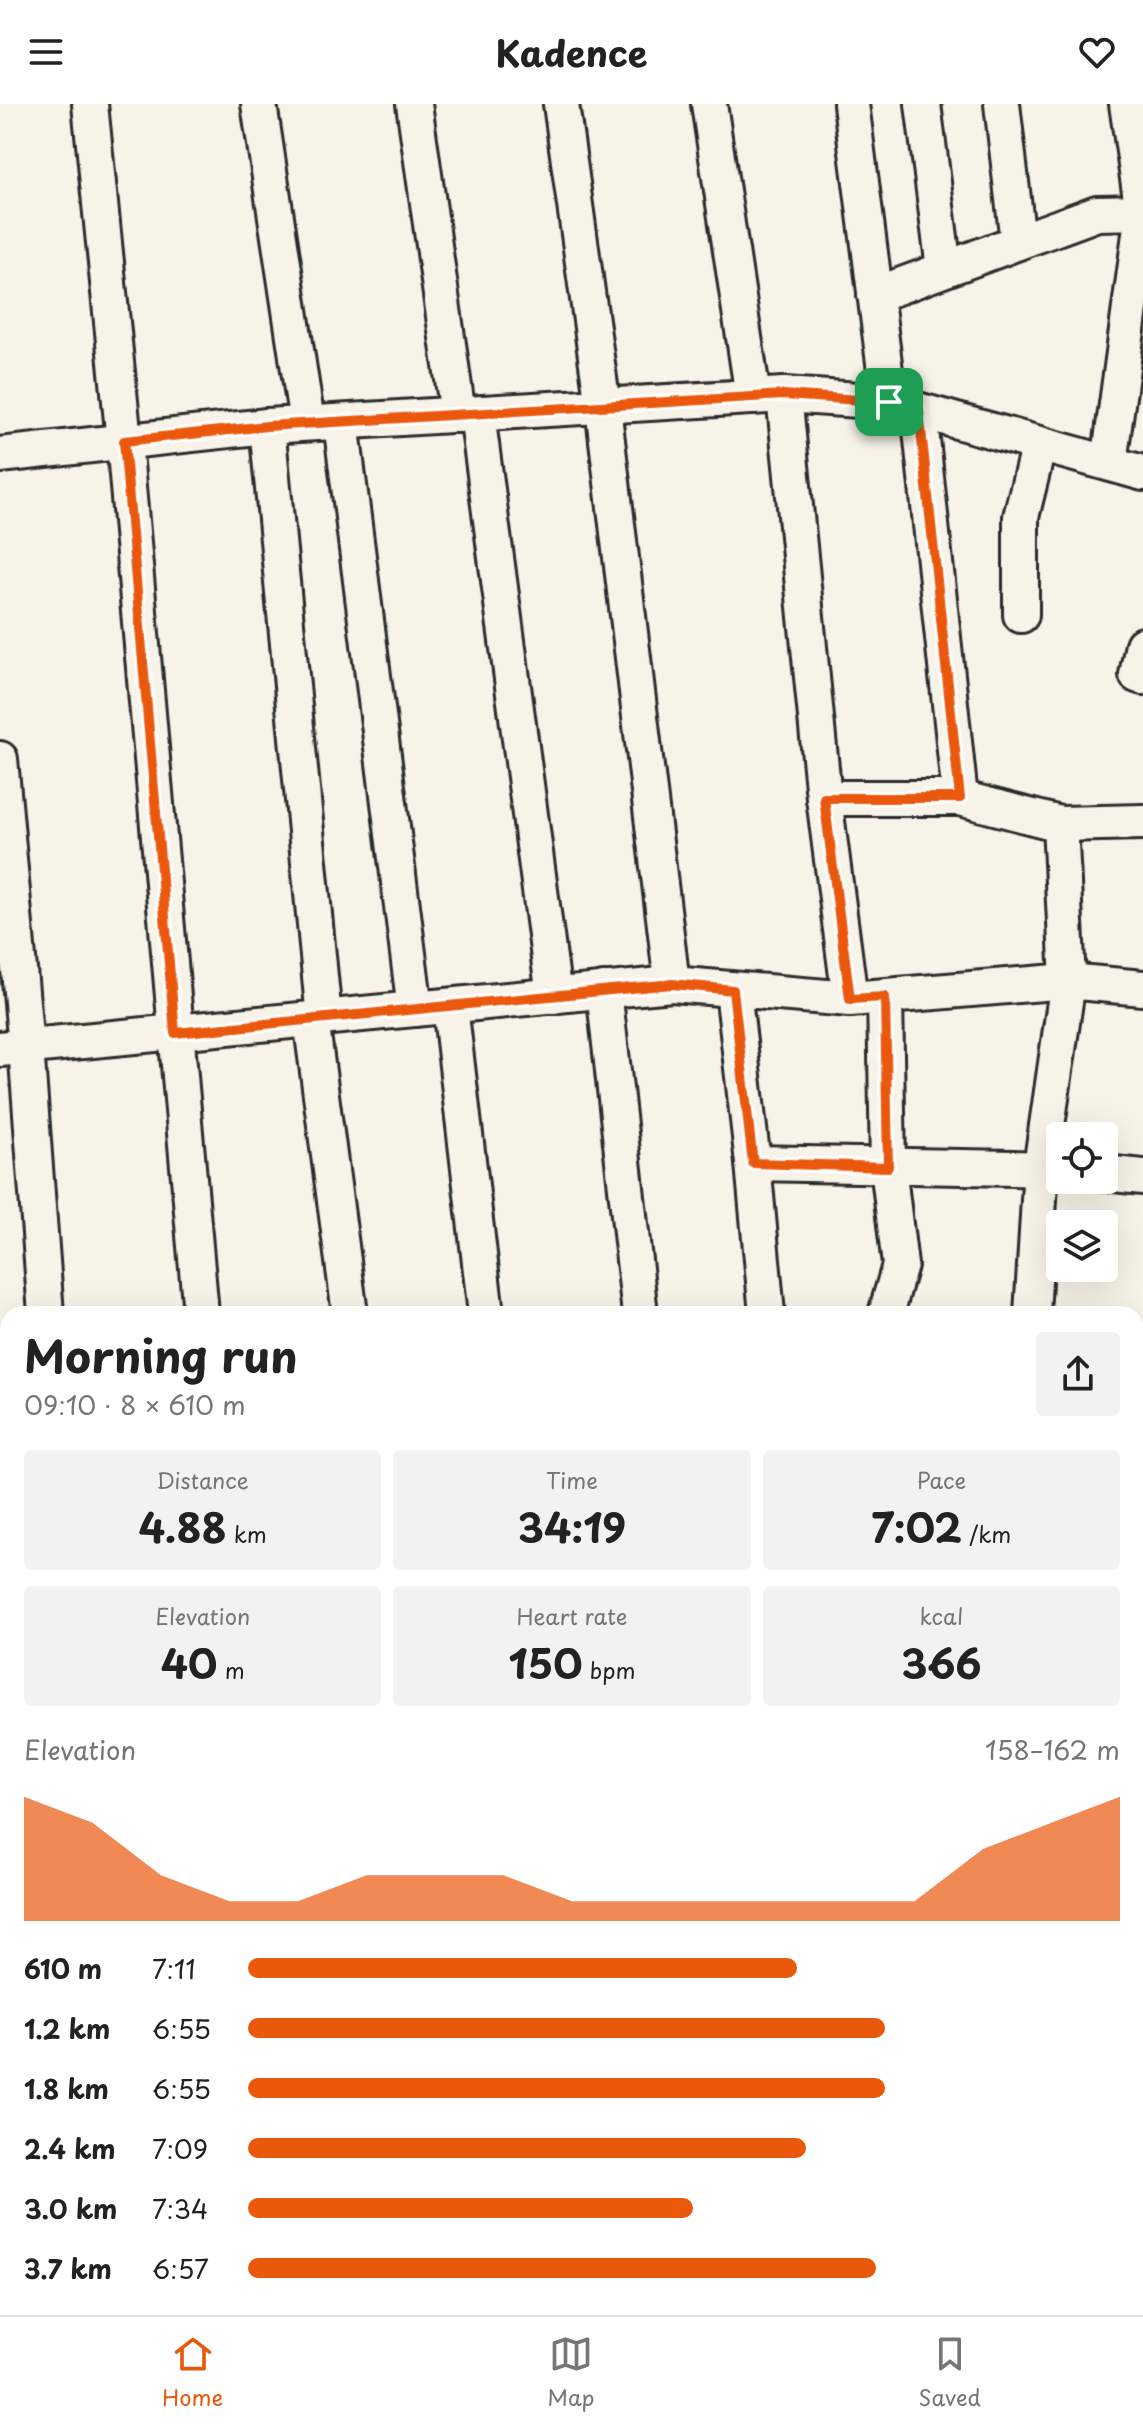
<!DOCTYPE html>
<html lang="en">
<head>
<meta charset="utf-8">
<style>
	body { margin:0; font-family:"Playpen Sans",sans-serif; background:#f2f2f2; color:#222; height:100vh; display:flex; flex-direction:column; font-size:30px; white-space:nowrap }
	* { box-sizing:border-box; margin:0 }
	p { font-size:26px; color:#767676 }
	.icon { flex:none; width:44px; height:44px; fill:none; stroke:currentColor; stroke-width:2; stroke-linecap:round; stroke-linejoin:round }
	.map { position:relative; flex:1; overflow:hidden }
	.sheet { position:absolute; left:0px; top:1202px; width:1144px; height:1010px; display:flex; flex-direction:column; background:#fff; border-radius:24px 24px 0 0; box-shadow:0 8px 32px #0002 }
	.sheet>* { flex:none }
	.controls { position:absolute; left:1046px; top:1018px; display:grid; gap:16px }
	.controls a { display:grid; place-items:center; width:72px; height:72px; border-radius:8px; background:#fff; box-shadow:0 8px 32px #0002; font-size:40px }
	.pin { position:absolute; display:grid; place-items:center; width:68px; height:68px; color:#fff; margin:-34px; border-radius:16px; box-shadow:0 4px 12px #0006 }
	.round { display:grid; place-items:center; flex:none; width:84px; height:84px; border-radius:8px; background:#f2f2f2 }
	.head { display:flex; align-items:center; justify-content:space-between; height:136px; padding:0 24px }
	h1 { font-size:44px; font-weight:700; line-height:60px }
	.figures { display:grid; grid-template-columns:repeat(3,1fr); gap:12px; height:136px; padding:8px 24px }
	.figures div { display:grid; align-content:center; border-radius:8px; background:#f2f2f2; text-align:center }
	.figures b { font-size:40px; font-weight:700 }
	.figures small { font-size:22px; font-weight:400 }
	.figures p { font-size:22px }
	.chart { height:224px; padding:16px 24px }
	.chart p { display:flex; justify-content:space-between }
	.chart svg { width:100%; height:144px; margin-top:8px; fill:#ea580c; opacity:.7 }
	ul { padding:0 24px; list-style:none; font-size:26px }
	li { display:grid; grid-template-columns:128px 96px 1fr; align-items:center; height:60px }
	li i { height:20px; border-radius:10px; background:#ea580c }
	header { display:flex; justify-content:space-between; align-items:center; height:104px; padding:0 24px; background:#fff; font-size:36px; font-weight:700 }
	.menu { display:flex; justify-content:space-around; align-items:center; height:112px; border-top:2px solid #e0e0e0; background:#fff; font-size:22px; color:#767676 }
	.menu a { display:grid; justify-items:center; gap:4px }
	.menu .on { color:#ea580c }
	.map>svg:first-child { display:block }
</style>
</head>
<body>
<header><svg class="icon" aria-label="menu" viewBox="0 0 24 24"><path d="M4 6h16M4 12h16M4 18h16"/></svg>Kadence<svg class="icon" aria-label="heart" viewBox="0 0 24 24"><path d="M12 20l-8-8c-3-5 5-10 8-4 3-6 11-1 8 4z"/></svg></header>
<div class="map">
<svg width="1143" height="2211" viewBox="0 0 1143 2211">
	<defs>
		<pattern id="cemetery-stones" width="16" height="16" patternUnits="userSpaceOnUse" patternTransform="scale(2)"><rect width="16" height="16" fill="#98daa5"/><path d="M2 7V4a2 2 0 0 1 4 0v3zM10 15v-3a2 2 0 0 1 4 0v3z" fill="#83bb8e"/></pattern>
	</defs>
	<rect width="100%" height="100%" fill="#f7f3e8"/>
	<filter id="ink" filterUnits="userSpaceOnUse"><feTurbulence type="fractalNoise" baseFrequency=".0125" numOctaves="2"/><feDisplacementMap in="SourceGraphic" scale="16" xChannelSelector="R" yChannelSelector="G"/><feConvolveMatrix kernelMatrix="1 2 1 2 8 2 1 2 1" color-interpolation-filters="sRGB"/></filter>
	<g filter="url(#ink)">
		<!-- cemetery -->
		<rect fill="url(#cemetery-stones)" stroke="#628268" stroke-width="2" x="0" y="1399" width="8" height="434"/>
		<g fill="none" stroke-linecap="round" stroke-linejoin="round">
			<defs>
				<g id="street">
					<polyline points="90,0 124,337 201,1210"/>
					<polyline points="259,0 307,319"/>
					<polyline points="414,0 458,311"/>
					<polyline points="561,0 603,303 672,880"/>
					<polyline points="709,0 753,293"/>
					<polyline points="851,0 889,298"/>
					<polyline points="923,0 944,165"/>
					<polyline points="1002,0 1018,138"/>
					<polyline points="875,191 1097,109 1143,108"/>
					<polyline points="784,291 824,694 850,895"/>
					<polyline points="919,307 960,694"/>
					<polyline points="477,310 554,892"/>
					<polyline points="341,318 415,905"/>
					<polyline points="267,322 324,914"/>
					<polyline points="0,351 267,322 784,291 889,298 1143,369"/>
					<polyline points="1109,359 1143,108 1127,0"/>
					<polyline points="1021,511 1021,413 1039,340"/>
					<polyline points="1143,541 1137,571 1143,573"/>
					<polyline points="0,655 26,943 46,1210"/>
					<polyline points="824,694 960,694 1060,720 1143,718"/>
					<polyline points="604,886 640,1210"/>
					<polyline points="733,886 753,1059 767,1210"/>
					<polyline points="885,893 888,1063 900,1161 886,1210"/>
					<polyline points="450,902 486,1210"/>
					<polyline points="311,915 350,1210"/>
					<polyline points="0,945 672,880 850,895 1068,877 1143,884"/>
					<polyline points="753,1059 1060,1065"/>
					<polyline points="1104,1069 1143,1073"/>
					<polyline points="1032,1210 1041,1063 1068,877 1060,720"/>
					<polyline points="1136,1324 1143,1281"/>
					<polyline points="0,1383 8,1382"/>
					<polyline points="1136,1437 1143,1437"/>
					<polyline points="92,2204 93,2211"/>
					<polyline points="436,2204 436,2211"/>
					<polyline points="524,2204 525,2211"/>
					<polyline points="647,2204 648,2211"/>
					<polyline points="754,2204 755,2211"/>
					<polyline points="836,2204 836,2211"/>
					<polyline points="954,2204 956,2211"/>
				</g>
				<g id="secondary">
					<polyline points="0,2025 8,2024"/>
					<polyline points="1136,2051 1143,2051"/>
				</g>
			</defs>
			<!-- street casing -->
			<use href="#street" stroke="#2b2b2b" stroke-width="40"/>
			<!-- secondary casing -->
			<use href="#secondary" stroke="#2b2b2b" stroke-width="50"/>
			<!-- street -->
			<use href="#street" stroke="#f7f3e8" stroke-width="34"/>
			<!-- secondary -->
			<use href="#secondary" stroke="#f7f3e8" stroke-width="44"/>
		</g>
	</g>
	<g fill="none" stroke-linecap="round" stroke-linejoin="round" filter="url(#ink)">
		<defs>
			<polygon id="route" points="784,291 889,298 919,307 960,694 824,694 850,895 885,893 888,1063 753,1059 733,886 672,880 175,929 124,337 267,322"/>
		</defs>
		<!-- route casing -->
		<use href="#route" stroke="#fff" stroke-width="16"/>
		<!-- route -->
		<use href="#route" stroke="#ea580c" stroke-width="10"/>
	</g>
</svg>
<div class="controls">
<a><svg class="icon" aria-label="locate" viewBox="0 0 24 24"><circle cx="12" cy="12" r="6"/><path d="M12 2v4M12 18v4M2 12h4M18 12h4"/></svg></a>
<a><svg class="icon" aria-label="layers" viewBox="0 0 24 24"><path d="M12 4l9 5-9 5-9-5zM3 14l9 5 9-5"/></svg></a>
</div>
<div class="pin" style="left:889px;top:298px;background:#1e9e55"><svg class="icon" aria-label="arrive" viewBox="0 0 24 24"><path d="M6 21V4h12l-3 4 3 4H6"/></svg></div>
<section class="sheet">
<div class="head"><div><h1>Morning run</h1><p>09:10 · 8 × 610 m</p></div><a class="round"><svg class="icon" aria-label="share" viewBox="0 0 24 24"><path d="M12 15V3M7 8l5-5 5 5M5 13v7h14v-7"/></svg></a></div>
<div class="figures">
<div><p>Distance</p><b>4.88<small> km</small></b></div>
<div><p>Time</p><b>34:19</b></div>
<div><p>Pace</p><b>7:02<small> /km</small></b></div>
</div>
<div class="figures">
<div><p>Elevation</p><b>40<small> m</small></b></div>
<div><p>Heart rate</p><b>150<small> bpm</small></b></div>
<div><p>kcal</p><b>366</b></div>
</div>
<div class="chart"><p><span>Elevation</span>158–162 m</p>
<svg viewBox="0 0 160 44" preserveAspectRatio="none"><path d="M0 44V6L10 14L20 30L30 38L40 38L50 30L60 30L70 30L80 38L90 38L100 38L110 38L120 38L130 38L140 22L150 14L160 6V44z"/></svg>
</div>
<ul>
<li><b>610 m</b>7:11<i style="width:63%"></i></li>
<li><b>1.2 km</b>6:55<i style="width:73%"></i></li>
<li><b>1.8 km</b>6:55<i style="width:73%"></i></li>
<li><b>2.4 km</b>7:09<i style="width:64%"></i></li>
<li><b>3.0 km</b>7:34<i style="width:51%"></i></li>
<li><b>3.7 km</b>6:57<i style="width:72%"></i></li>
</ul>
</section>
</div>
<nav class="menu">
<a class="on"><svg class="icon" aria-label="home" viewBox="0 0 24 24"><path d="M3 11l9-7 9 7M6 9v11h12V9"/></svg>Home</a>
<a><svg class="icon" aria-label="map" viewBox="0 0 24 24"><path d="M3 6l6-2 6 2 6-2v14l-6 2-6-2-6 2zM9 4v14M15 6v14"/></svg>Map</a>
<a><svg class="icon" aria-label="saved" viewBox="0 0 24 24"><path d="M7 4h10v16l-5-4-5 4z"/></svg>Saved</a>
</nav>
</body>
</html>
